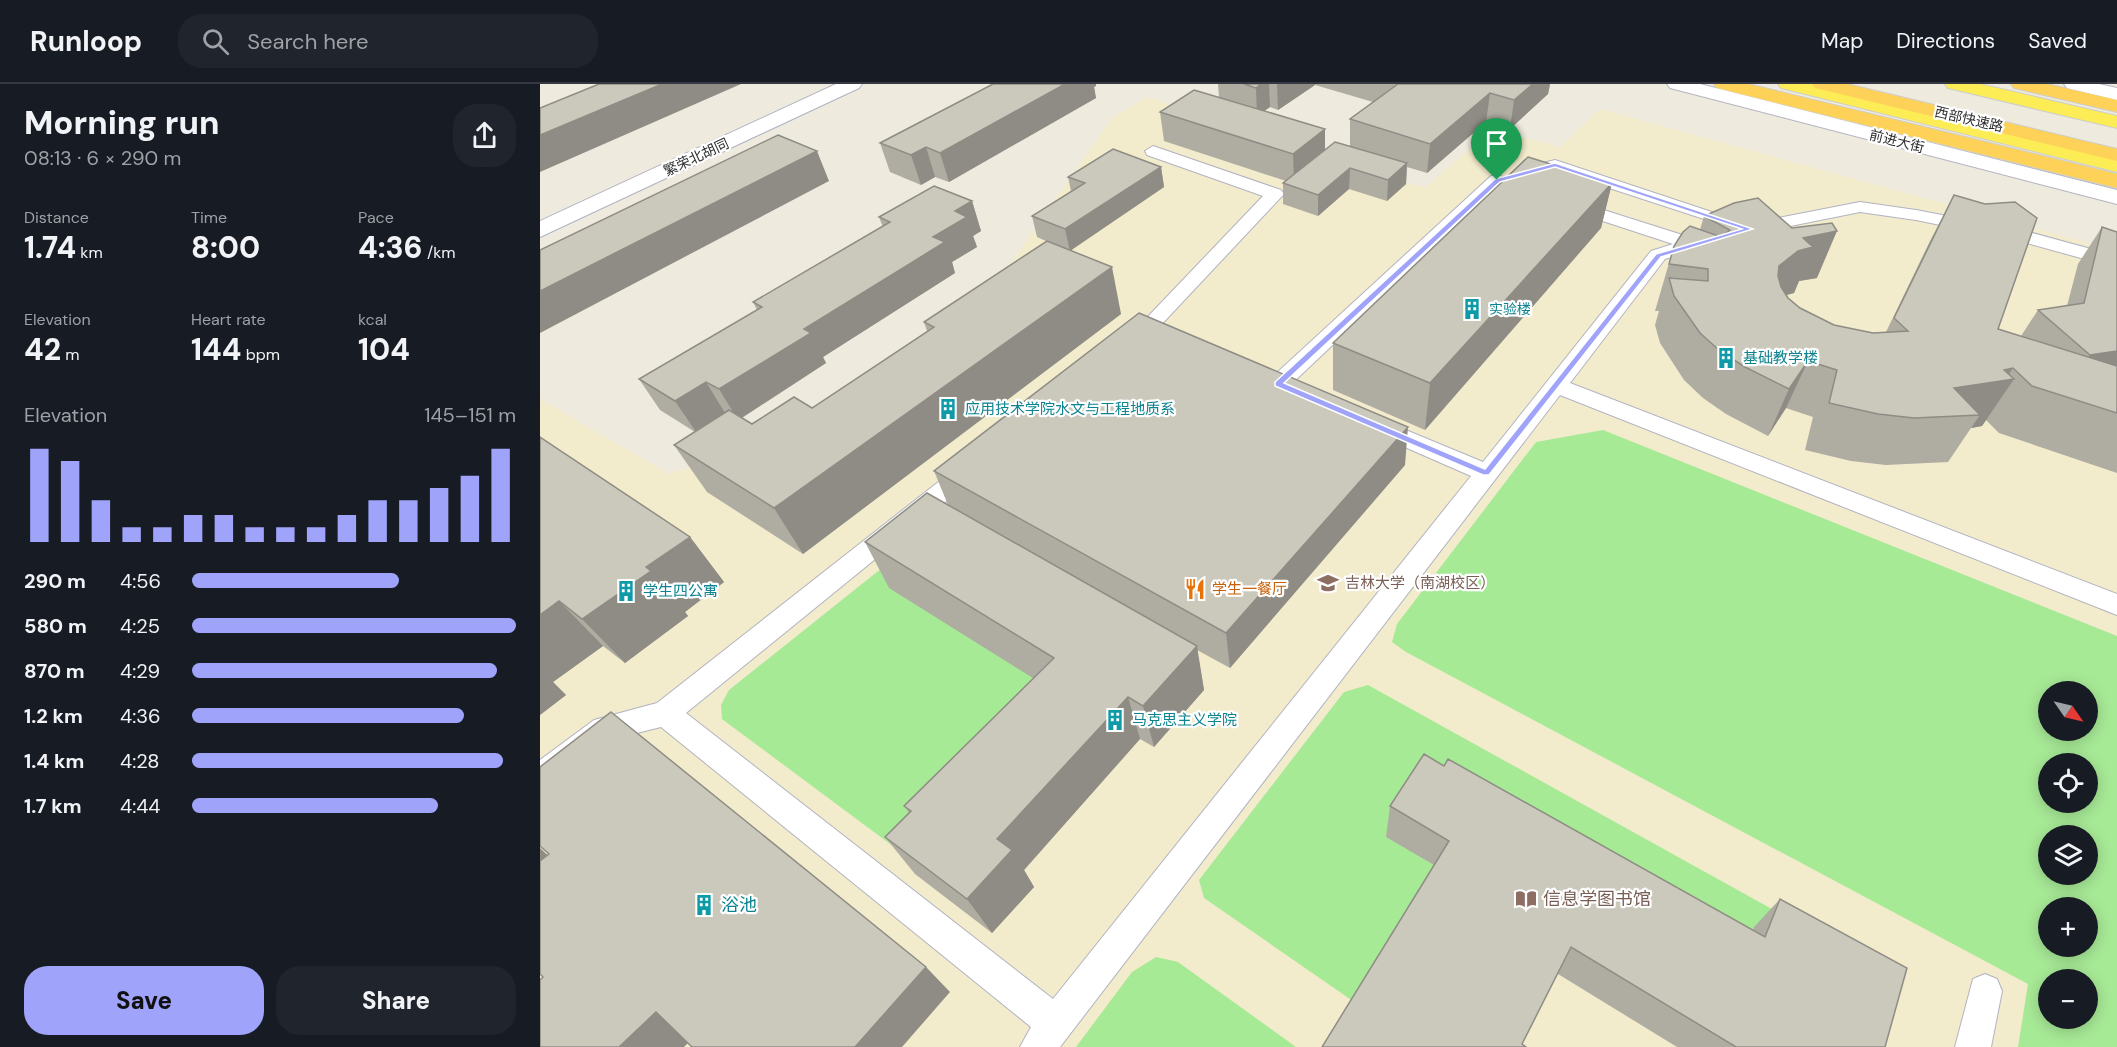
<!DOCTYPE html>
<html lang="en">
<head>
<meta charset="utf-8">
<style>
	body { margin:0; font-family:"DM Sans","Noto Sans SC",sans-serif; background:#20242c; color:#f1f3f6; height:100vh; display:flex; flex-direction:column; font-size:22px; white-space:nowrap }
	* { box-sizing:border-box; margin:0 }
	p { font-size:20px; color:#9ea1a6 }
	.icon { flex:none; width:33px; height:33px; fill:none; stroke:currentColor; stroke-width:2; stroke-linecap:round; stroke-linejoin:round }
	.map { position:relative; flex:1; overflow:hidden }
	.side { display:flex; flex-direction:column; background:#171b24; width:540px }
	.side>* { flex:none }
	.needle { width:39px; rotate:124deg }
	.tools { position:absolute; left:1498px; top:597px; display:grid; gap:12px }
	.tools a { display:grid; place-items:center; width:60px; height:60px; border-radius:50%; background:#171b24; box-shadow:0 3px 15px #0003; font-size:30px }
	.pin { position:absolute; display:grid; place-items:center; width:51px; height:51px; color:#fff; margin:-62px -26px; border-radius:50% 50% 50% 0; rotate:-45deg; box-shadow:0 0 6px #0007 }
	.pin .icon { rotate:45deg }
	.round { display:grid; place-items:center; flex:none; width:63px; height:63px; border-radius:24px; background:#20242c }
	.headline { display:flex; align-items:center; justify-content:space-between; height:102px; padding:0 24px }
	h1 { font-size:33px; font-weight:800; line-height:45px }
	.figures { display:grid; grid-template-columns:repeat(3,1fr); gap:9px; height:102px; padding:6px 24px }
	.figures div { display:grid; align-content:center }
	.figures b { font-size:30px; font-weight:800 }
	.figures small { font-size:16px; font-weight:400 }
	.figures p { font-size:16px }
	.chart { height:168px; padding:12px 24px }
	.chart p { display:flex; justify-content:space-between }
	.chart svg { width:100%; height:108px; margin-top:6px; stroke:#9fa4fa; stroke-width:6 }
	.action { display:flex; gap:12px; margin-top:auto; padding:12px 24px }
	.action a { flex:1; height:69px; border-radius:24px; background:#9fa4fa; color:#111; font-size:24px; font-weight:800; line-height:69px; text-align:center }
	.action a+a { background:#20242c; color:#f1f3f6 }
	ul { padding:0 24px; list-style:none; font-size:20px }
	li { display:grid; grid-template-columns:96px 72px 1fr; align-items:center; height:45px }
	li i { height:15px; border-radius:8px; background:#9fa4fa }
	header { display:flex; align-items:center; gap:36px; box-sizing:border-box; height:84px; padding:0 30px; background:#171b24; border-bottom:2px solid #363941 }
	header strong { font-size:28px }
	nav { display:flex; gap:33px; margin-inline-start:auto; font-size:21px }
	.search { width:420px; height:54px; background:#20242c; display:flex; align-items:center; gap:15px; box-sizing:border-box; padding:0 21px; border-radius:24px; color:#9ea1a6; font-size:22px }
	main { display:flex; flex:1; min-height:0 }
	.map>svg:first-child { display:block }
</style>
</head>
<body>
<header>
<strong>Runloop</strong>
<div class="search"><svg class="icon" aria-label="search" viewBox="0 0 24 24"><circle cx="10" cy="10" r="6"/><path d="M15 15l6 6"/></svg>Search here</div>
<nav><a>Map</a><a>Directions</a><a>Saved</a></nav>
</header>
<main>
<section class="side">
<div class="headline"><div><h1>Morning run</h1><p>08:13 · 6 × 290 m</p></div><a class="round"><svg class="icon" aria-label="share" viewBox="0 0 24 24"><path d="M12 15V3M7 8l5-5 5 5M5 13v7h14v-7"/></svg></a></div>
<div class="figures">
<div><p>Distance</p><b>1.74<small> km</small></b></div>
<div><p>Time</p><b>8:00</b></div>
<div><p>Pace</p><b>4:36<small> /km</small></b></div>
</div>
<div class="figures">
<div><p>Elevation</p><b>42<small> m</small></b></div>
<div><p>Heart rate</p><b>144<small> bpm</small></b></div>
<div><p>kcal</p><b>104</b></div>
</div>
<div class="chart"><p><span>Elevation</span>145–151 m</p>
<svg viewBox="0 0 160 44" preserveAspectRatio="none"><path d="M5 44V6M15 44V11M25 44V27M35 44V38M45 44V38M55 44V33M65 44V33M75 44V38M85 44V38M95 44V38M105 44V33M115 44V27M125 44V27M135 44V22M145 44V17M155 44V6"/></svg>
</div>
<ul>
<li><b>290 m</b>4:56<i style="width:64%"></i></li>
<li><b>580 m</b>4:25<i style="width:100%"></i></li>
<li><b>870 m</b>4:29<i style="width:94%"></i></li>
<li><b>1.2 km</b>4:36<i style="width:84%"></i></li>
<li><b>1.4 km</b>4:28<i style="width:96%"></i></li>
<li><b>1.7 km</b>4:44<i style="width:76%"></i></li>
</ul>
<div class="action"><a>Save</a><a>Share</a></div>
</section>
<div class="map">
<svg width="1577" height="963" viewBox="0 0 1577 963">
	<rect width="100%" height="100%" fill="#efeade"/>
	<!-- education -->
	<path fill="#f2ebcc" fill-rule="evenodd" d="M607,13L885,104L953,45L1020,63L1060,25L1577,167V963H0V315L129,390L379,310L572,34ZM1509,608H1548V646H1509ZM1509,680H1548V718H1509ZM1509,752H1548V790H1509ZM1509,824H1548V862H1509ZM1509,896H1548V934H1509Z"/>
	<!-- green -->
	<g fill="#a7ea96" fill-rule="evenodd">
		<path d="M1063,346L1577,552V963H1478L1488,900L866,568L852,558L857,540L996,358ZM1509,608H1548V646H1509ZM1509,680H1548V718H1509ZM1509,752H1548V790H1509ZM1509,824H1548V862H1509ZM1509,896H1548V934H1509Z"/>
		<polygon points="372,460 530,617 381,783 182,635 181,621 189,606"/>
		<polygon points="828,601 1342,886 1200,879 902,786 820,922 664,814 659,796 804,608"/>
		<polygon points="616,873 638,878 756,963 536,963 592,888"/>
	</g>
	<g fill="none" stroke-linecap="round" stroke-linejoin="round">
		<defs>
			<g id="service">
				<path d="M613,62L741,106L744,110L620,242L636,249L639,253L636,257C625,260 604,254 597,244L723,112L607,71L605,67Z"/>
				<polygon points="1015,76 1208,140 1320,118 1376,126 1485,147 1577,172 1577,184 1483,158 1376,136 1320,128 1210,150 1014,86 981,95 972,90 975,86"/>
				<polygon points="957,91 1001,105 1004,109 995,114 960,103 746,305 730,305 727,300 730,295 951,92"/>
				<polygon points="1032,116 1152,154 1166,150 1175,156 1160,165 1125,175 1030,299 1577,510 1577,531 1020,311 520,963 480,963 491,943 121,643 72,655 11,704 0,708 0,676 54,636 117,619 420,381 428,379 436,381 440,387 436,393 146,629 513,915 931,392 828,347 825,342 828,337 836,334 844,337 943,378 1111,167 1133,160 1026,125 1023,121"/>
				<polygon points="1445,890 1457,895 1462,907 1451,963 1415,963 1433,895"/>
			</g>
			<polygon id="tertiary" points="296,0 322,0 319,4 0,153 0,137"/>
			<g id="secondary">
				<polygon points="1127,0 1160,0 1577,106 1577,120 1130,4"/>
				<polygon points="1524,0 1559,0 1577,4 1577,16 1527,4"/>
			</g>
			<g id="primary">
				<polygon points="1238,0 1272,0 1577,74 1577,88 1241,4"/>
				<polygon points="1405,0 1440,0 1577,32 1577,44 1408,4"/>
			</g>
			<g id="trunk">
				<polygon points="1174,0 1208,0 1577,90 1577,104 1177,4"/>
				<polygon points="1272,0 1307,0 1577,65 1577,77 1275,4"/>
				<polygon points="1471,0 1507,0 1577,16 1577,28 1474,4"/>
			</g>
		</defs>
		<!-- service casing -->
		<use href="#service" stroke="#b2b3c1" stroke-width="2"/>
		<!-- tertiary casing -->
		<use href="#tertiary" stroke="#b2b3c1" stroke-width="2"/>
		<!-- secondary casing -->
		<use href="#secondary" stroke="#b2b3c1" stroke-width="2"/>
		<!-- primary casing -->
		<use href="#primary" stroke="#cdcdcd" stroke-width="2"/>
		<!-- trunk casing -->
		<use href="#trunk" stroke="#cdcdcd" stroke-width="2"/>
		<!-- service -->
		<use href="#service" fill="#fff" fill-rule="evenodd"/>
		<!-- tertiary -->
		<use href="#tertiary" fill="#fff" fill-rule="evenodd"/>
		<!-- secondary -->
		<use href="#secondary" fill="#fff" fill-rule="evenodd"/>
		<!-- primary -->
		<use href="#primary" fill="#fced56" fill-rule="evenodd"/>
		<!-- trunk -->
		<use href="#trunk" fill="#fed258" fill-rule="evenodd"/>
	</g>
	<!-- wall -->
	<g fill="#afaca2" fill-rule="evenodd">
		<path d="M678,0H1010L1008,10L970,45L946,38L887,89L867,83L866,100L847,117L809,105L778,132L743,120V99L746,97L624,57L620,28L679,13ZM775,1L833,18L810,35V62L785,66L724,27L730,23L738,26Z"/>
		<polygon points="556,2 554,3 556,14 409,98 395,93 381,101 350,88 340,59"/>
		<polygon points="621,83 624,103 531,166 581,230 263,470 167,408 134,361 155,348 120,326 99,295 217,226 213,218 343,143 339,133 432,117 441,147 433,152 437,163 412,178 415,189 283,273 286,279 202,334 212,340 272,324 387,247 384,238 506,157 497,153 492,132 531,107 528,93"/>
		<polygon points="1072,99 1061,144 885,346 793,306 793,259"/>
		<polygon points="1414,111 1458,245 1481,252 1498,226 1527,222 1538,180 1562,143 1577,148 1577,389 1459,349 1446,336 1442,342 1431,344 1408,378 1346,381 1311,377 1265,366 1273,333 1246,324 1228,352 1186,330 1163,314 1144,296 1120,259 1115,241 1119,227 1115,227 1134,162 1160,146 1164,132 1194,119 1277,194 1259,197 1254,209 1246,211 1248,214 1260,224 1294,241 1333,249 1346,248 1390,157"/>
		<polygon points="0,353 150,453 184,498 145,528 148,532 85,579 63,562 13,598 26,611 0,631"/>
		<polygon points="865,381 690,584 657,566 664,606 614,663 600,655 484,786 494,803 452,849 375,790 345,753 369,729 364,722 493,594 349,504 325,458 408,421 394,387"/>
		<polygon points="904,682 1213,846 1214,843 1240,815 1345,963 1137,963 1018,890 782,963 894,781 846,753 850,722"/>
	</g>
	<!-- shaded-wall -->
	<g fill="#8e8c84">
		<polygon points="122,0 201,0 0,88 0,51"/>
		<polygon points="525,0 556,0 556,2 554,3 556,14 409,98 400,69"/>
		<polygon points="721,0 729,0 730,23 717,32 716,4"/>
		<polygon points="737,0 775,0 775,1 738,26"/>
		<polygon points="993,0 1010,0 1008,10 970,45 974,16"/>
		<polygon points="950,9 946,38 887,89 890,60"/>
		<polygon points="785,45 785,74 754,99 753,70"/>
		<polygon points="386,63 395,93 381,101 371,71"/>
		<polygon points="277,67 289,97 0,249 0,207"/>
		<polygon points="867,79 866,100 847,117 848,96"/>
		<polygon points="621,83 624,103 530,167 525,145"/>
		<polygon points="810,84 809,105 778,132 778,111"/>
		<polygon points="1072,99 1061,144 885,346 890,299"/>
		<polygon points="432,117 441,147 433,152 437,163 412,178 415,189 283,273 286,279 198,336 179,305 393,153 415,127"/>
		<polygon points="1297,147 1277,194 1259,197 1254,209 1239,213 1221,228 1239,182 1263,154"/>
		<polygon points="572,183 581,230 263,470 234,424"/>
		<polygon points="1577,267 1577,289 1522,309 1550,271"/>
		<polygon points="1268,277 1246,324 1228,352 1249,305"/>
		<polygon points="1473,284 1464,297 1474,295 1442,342 1431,344 1440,331 1414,304 1464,286"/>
		<polygon points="166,298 185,329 156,348 135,317"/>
		<polygon points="868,343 865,381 690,584 686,549"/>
		<polygon points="150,453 184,498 145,528 148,532 85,579 42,535 106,483"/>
		<polygon points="19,517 63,562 13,598 26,611 0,631 0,531"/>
		<polygon points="657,562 664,606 614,663 603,622"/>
		<polygon points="588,613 600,655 484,786 494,803 452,849 427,815 457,755"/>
		<polygon points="0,764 36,798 0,829"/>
		<polygon points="386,883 410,908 362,963 315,963"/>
		<polygon points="116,928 156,951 144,963 79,963"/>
	</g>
	<!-- building -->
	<g fill="#cbc8bc" stroke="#8e8c84" stroke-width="1.5">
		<polygon points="59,0 122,0 0,51 0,24"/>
		<polygon points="453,0 525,0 400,69 386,63 371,71 340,59"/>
		<polygon points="704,0 721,0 716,4"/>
		<polygon points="858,0 993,0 974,16 950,9 890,60 810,35"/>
		<polygon points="654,6 785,45 753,70 620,28"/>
		<polygon points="238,51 277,67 0,207 0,166"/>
		<polygon points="795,58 867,79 848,96 810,84 778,111 743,99"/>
		<polygon points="573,65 621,83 525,145 492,132 545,99 528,93"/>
		<polygon points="988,73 1072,99 890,299 793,259"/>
		<polygon points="394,102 432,117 415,127 427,133 393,153 405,158 264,245 271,249 179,305 166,298 135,317 99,295 222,223 213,218 350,138 339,133"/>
		<polygon points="1414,111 1445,120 1475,118 1497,134 1458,245 1577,282 1577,329 1492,302 1473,284 1464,286 1474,295 1414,304 1440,331 1374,334 1338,330 1289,319 1297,286 1268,277 1249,305 1205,283 1180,267 1160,249 1134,212 1129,194 1168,197 1168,185 1129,180 1134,162 1143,148 1150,142 1181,153 1190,146 1164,132 1194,119 1218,114 1252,144 1292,139 1297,147 1263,154 1273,163 1258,167 1239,182 1238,192 1241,203 1248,214 1260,224 1294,241 1333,249 1368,247 1354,234"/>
		<polygon points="1562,143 1577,148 1577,267 1550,271 1498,226 1544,219"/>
		<polygon points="507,157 572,183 234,424 134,361 189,326 212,340 254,313 272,324 394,243 384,238"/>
		<polygon points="599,229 868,343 686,549 394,387"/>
		<polygon points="0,353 150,453 106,483 111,487 42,535 19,517 0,531"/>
		<polygon points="387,409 657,562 603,622 588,613 457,755 472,766 427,815 345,753 371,727 364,722 514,574 325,458"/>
		<polygon points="71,628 386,883 315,963 152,963 116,928 79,963 0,963 0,896 3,893 0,890 0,777 9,770 0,762 0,683"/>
		<polygon points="884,670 904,682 908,675 1225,853 1240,815 1367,884 1345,963 1196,963 1031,863 982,960 986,963 782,963 909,757 850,722"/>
	</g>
	<!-- route -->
	<path fill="#9fa4fa" stroke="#fff" stroke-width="1.5" fill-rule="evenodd" d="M1015,79L1213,145L1121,173L949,391H943L735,302V298L955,95ZM1015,83L1202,145L1116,170L945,385L744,299L960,98Z"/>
	<!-- icons -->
	<defs>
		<symbol id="building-bare" viewBox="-9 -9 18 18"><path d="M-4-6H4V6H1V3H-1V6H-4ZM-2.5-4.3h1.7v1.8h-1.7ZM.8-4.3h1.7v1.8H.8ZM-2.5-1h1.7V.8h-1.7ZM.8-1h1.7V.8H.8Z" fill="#0f9aa8" stroke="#fff" stroke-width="2.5" paint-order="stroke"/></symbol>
		<symbol id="university-bare" viewBox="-9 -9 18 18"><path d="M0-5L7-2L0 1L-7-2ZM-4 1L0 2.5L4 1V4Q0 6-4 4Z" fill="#8d6e63" stroke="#fff" stroke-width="2.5" paint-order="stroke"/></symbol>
		<symbol id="restaurant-bare" viewBox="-9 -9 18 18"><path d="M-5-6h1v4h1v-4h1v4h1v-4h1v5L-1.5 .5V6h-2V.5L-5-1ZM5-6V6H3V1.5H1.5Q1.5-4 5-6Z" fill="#e8710a" stroke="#fff" stroke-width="2.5" paint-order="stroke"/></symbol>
		<symbol id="library-bare" viewBox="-9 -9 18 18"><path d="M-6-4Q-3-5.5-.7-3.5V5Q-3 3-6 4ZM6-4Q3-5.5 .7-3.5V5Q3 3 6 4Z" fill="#8d6e63" stroke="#fff" stroke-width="2.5" paint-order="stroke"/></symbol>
	</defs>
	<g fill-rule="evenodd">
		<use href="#building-bare" x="917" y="210" width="30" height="30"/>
		<use href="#building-bare" x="1171" y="259" width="30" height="30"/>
		<use href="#building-bare" x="393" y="310" width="30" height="30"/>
		<use href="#university-bare" x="773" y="484" width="30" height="30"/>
		<use href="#restaurant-bare" x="640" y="490" width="30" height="30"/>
		<use href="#building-bare" x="71" y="492" width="30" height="30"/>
		<use href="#building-bare" x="560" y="621" width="30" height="30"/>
		<use href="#library-bare" x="971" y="800" width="30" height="30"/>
		<use href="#building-bare" x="149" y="806" width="30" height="30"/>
	</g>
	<g text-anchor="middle" stroke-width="4.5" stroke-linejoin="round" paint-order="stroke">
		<!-- far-street labels -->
		<g font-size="14" fill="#2d2d2d" stroke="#fff">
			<text transform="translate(1429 35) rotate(13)" y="5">西部快速路</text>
			<text transform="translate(1357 57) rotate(14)" y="5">前进大街</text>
			<text transform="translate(156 73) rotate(-25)" y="5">繁荣北胡同</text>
		</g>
		<!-- far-culture labels -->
		<g font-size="14" fill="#0d838f" stroke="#fff" text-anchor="start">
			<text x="949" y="230">实验楼</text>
		</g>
		<!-- culture labels -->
		<g font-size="15" fill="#0d838f" stroke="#fff" text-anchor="start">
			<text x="1203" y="279">基础教学楼</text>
			<text x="425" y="330">应用技术学院水文与工程地质系</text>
			<text x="103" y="512">学生四公寓</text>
			<text x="592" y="641">马克思主义学院</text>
		</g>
		<!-- education labels -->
		<g font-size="15" fill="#785e54" stroke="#fff" text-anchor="start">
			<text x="805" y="504">吉林大学（南湖校区）</text>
		</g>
		<!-- food labels -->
		<g font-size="15" fill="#c56008" stroke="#fff" text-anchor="start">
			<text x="672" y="510">学生一餐厅</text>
		</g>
		<!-- near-education labels -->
		<g font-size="18" fill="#785e54" stroke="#fff" text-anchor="start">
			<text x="1003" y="821">信息学图书馆</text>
		</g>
		<!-- near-culture labels -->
		<g font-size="18" fill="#0d838f" stroke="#fff" text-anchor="start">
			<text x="181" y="827">浴池</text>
		</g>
	</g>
</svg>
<div class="tools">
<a><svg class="needle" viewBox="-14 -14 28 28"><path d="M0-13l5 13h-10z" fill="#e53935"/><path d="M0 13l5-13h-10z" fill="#9ea1a6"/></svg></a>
<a><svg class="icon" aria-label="locate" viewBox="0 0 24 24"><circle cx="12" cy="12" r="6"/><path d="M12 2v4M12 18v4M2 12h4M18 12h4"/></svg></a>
<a><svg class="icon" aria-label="layers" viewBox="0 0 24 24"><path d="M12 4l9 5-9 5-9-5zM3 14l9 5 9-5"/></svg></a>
<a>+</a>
<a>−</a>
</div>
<div class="pin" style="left:957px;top:96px;background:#1e9e55"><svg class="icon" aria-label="arrive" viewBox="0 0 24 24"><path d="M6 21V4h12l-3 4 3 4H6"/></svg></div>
</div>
</main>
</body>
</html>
